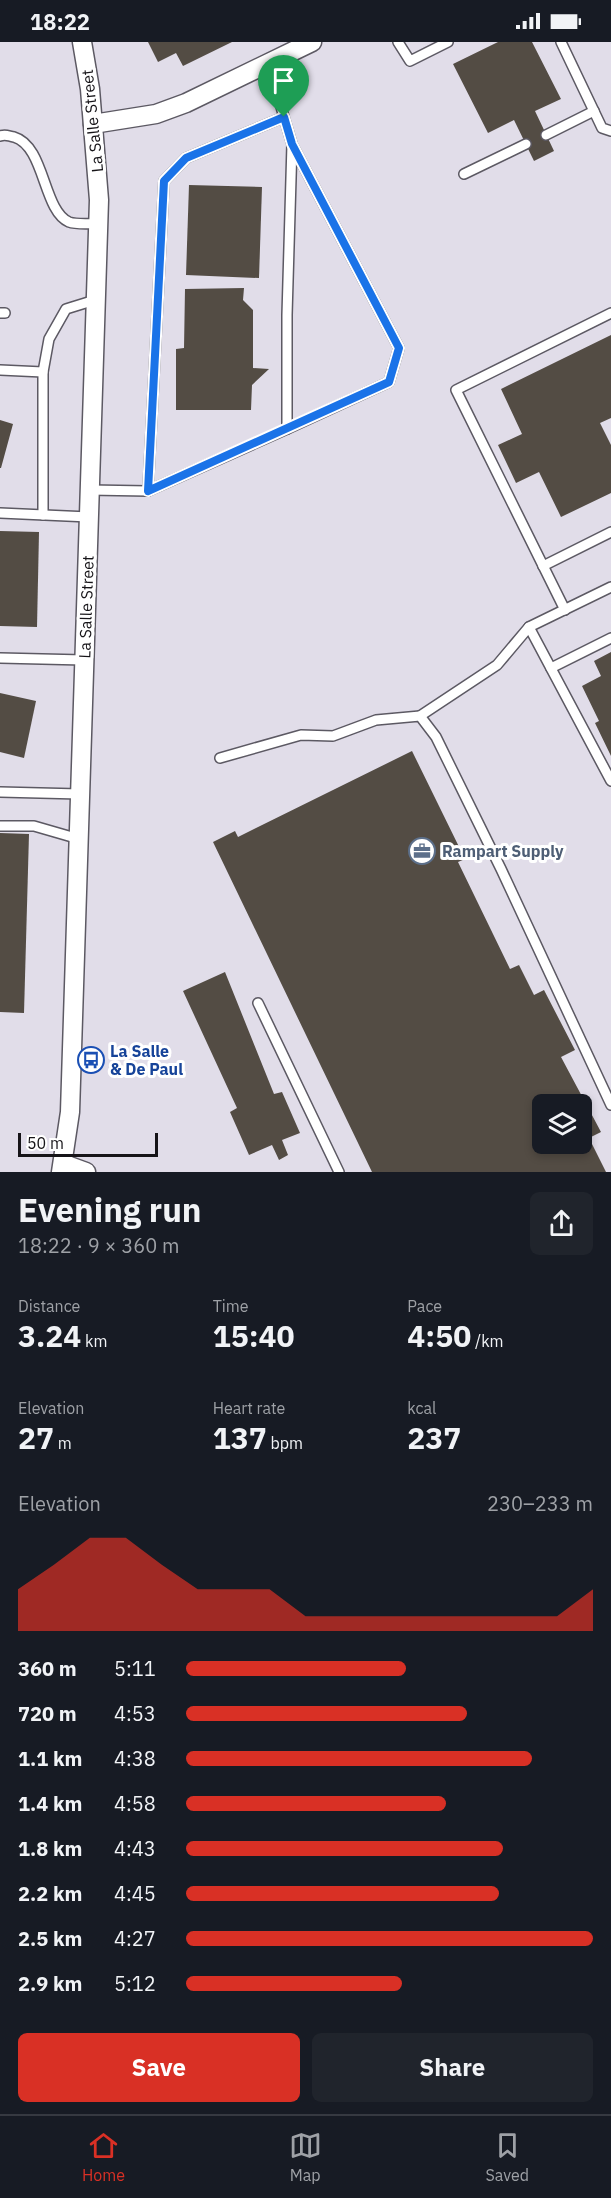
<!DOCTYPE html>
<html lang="en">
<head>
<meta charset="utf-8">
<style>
	body { margin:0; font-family:"IBM Plex Sans",sans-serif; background:#20242c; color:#f1f3f6; height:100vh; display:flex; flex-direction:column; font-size:22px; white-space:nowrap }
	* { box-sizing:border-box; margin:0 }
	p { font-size:20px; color:#9ea1a6 }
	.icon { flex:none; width:33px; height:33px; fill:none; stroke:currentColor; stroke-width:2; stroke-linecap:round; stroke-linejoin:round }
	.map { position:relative; height:1130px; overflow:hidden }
	.panel { display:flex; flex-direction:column; background:#171b24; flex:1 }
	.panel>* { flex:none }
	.tools { position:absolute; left:532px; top:1052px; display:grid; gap:12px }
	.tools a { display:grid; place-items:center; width:60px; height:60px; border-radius:9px; background:#171b24; box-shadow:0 3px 9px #0003; font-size:30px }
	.scale { position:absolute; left:18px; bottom:15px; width:140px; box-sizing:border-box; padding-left:6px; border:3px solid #161418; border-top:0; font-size:16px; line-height:21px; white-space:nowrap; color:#161418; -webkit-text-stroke:4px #fff; paint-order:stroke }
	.pin { position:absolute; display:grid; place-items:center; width:51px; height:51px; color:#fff; margin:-62px -26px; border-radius:50% 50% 50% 0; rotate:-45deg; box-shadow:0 0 6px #0007 }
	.pin .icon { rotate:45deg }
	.round { display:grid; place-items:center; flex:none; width:63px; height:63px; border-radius:9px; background:#20242c }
	.summary { display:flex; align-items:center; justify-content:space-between; height:102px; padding:0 18px }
	h1 { font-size:33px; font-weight:700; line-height:45px }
	.metrics { display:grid; grid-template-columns:repeat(3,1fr); gap:9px; height:102px; padding:6px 18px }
	.metrics div { display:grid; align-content:center }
	.metrics b { font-size:30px; font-weight:700 }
	.metrics small { font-size:16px; font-weight:400 }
	.metrics p { font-size:16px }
	.chart { height:168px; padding:12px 18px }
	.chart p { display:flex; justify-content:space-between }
	.chart svg { width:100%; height:108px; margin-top:6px; fill:#d93025; opacity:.7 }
	.action { display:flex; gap:12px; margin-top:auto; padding:12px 18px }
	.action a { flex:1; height:69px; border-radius:9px; background:#d93025; color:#fff; font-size:24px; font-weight:700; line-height:69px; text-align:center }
	.action a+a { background:#20242c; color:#f1f3f6 }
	ul { padding:0 18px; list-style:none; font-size:20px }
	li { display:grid; grid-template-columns:96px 72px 1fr; align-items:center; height:45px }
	li i { height:15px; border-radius:8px; background:#d93025 }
	.status { display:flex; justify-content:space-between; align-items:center; height:42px; padding:0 30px; background:#171b24; direction:ltr }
	.status svg { height:16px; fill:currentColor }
	.tabs { display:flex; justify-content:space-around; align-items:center; height:84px; border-top:2px solid #363941; background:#171b24; font-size:16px; color:#9ea1a6 }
	.tabs a { display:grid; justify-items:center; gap:3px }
	.tabs .on { color:#d93025 }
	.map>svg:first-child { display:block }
</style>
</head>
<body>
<div class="status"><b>18:22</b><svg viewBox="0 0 49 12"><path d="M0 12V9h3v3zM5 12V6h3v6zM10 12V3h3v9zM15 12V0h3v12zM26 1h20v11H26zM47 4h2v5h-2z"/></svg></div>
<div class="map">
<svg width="611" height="1130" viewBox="0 0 611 1130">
	<rect width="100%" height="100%" fill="#e1dde9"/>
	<!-- building -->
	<g fill="#534c44" fill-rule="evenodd">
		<polygon points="148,0 232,0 183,24 176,11 158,20"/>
		<polygon points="498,0 532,0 561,57 535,69 554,109 534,119 514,78 488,91 453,22"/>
		<polygon points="189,143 262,145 259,236 186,233"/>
		<polygon points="244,246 243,258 253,268 253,326 269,327 252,343 251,368 176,368 176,307 184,306 185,247"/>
		<polygon points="611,293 611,376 600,381 611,403 611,451 561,475 539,430 516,441 498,403 522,392 501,347"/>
		<polygon points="0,378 13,382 1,426 0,426"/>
		<polygon points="0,489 39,490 37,585 0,584"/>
		<polygon points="611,610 611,714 595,681 599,679 582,644 601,634 594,619"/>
		<polygon points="0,651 36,659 24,716 0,710"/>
		<path d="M412,709L465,817L458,820L510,927L519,923L534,953L544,948L575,1008L561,1015L601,1090L589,1096L606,1130H372L213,800L235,789L238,795ZM543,1062H582V1101H543Z"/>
		<polygon points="0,791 29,792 24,971 0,970"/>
		<polygon points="225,930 274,1052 282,1050 300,1091 282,1098 288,1113 279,1118 272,1103 249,1113 230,1070 237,1066 183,949"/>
	</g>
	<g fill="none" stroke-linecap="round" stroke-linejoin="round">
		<defs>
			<g id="service">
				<polyline points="398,0 410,19 448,0"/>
				<polyline points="561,0 602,86 611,89"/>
				<polyline points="546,93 594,69"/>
				<path d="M0,94C6,92 8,94 14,95C45,104 43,169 69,180C77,183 90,181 98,182"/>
				<polyline points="464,132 526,102"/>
				<polyline points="0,271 5,271"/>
				<polyline points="0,328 43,330"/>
				<polyline points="287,387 389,340 399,306 293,104"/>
				<polyline points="89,448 148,449 287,387 287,273 292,102 268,21"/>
				<polyline points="148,449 164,139 186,116 284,75"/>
				<polyline points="0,471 89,475"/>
				<polyline points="43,473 43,330 49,297 66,267 95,258"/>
				<polyline points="543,524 611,490"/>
				<polyline points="565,568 456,348 611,271"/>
				<polyline points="529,585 611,739"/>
				<polyline points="0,616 84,618"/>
				<polyline points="551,626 611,596"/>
				<polyline points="420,674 497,623 529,585 611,545"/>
				<polyline points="220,716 301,693 333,694 376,678 420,674 436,695 501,827 611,1063"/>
				<polyline points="0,750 80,752"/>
				<polyline points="0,784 34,784 79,797"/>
				<polyline points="258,961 339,1130"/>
			</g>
			<g id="minor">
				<polyline points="93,82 156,72 186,61 312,0"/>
				<polyline points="64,1122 86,1130"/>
				<polyline points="61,1130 70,1070 99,158 90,47 82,0"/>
			</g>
		</defs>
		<!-- service casing -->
		<use href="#service" stroke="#5c5963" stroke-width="12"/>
		<!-- minor casing -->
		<use href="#minor" stroke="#5c5963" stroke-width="21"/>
		<!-- service -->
		<use href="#service" stroke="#fff" stroke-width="9"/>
		<!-- minor -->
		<use href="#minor" stroke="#fff" stroke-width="18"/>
	</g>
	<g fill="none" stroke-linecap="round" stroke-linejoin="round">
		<defs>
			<polygon id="route" points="284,75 292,102 399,306 389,340 148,449 164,139 186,116"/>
		</defs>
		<!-- route casing -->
		<use href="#route" stroke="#fff" stroke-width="12"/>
		<!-- route -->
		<use href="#route" stroke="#1a73e8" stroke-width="8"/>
	</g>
	<!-- icons -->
	<defs>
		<symbol id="office-ring" viewBox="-11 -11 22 22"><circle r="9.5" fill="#fff" stroke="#5c6f8a" stroke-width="1.5"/><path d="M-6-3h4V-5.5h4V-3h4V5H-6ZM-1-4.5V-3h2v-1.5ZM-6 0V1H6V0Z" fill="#5c6f8a"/></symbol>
		<symbol id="bus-ring" viewBox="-11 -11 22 22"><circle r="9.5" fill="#fff" stroke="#1a4fb4" stroke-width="1.5"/><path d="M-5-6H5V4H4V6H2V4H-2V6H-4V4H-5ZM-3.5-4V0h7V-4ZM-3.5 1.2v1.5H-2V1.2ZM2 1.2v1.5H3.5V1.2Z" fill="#1a4fb4"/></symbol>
	</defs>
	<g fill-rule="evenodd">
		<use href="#office-ring" x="407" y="794" width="30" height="30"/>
		<use href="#bus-ring" x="76" y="1003" width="30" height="30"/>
	</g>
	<g text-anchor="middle" stroke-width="6" stroke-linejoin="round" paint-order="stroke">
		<!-- street labels -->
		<g font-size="16" fill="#161418" stroke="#fff">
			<text transform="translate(92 79) rotate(-96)" y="6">La Salle Street</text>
			<text transform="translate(86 565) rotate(-88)" y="6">La Salle Street</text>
		</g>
		<!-- service labels -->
		<g font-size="16" font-weight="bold" fill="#4e5e75" stroke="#fff" text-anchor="start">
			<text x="442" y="815">Rampart Supply</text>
		</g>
		<!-- transit labels -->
		<g font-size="16" font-weight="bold" fill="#164399" stroke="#fff" text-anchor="start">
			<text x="110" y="1015">La Salle<tspan x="110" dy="18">&amp; De Paul</tspan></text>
		</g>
	</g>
</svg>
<div class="tools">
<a><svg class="icon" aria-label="layers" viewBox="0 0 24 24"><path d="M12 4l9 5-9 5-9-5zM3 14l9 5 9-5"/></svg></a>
</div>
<div class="scale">50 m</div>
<div class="pin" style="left:284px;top:75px;background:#1e9e55"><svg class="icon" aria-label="arrive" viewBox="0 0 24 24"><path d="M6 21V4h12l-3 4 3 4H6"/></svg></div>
</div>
<section class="panel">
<div class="summary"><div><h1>Evening run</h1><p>18:22 · 9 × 360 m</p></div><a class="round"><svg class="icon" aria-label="share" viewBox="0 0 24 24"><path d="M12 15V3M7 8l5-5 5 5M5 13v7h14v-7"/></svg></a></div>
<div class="metrics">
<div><p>Distance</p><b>3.24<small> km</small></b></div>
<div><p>Time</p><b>15:40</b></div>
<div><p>Pace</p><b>4:50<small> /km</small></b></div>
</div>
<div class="metrics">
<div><p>Elevation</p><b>27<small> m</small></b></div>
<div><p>Heart rate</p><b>137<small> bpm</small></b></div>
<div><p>kcal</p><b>237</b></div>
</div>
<div class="chart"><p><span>Elevation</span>230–233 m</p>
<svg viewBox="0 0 160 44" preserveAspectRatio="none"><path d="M0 44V27L10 17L20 6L30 6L40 17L50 27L60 27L70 27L80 38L90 38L100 38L110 38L120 38L130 38L140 38L150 38L160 27V44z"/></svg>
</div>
<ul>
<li><b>360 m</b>5:11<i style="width:54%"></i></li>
<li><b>720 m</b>4:53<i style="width:69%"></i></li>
<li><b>1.1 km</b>4:38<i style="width:85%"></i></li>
<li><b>1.4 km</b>4:58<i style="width:64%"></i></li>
<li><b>1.8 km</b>4:43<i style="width:78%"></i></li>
<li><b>2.2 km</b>4:45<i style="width:77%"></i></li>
<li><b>2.5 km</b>4:27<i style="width:100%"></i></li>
<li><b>2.9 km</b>5:12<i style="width:53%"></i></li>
</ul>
<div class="action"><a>Save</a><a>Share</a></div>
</section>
<nav class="tabs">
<a class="on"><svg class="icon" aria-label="home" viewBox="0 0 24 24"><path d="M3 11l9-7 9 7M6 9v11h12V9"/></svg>Home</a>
<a><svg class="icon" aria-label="map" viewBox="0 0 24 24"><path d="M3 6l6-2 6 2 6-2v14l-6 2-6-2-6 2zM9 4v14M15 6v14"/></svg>Map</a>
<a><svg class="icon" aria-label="saved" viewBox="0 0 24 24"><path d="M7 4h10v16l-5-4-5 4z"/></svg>Saved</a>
</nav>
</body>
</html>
